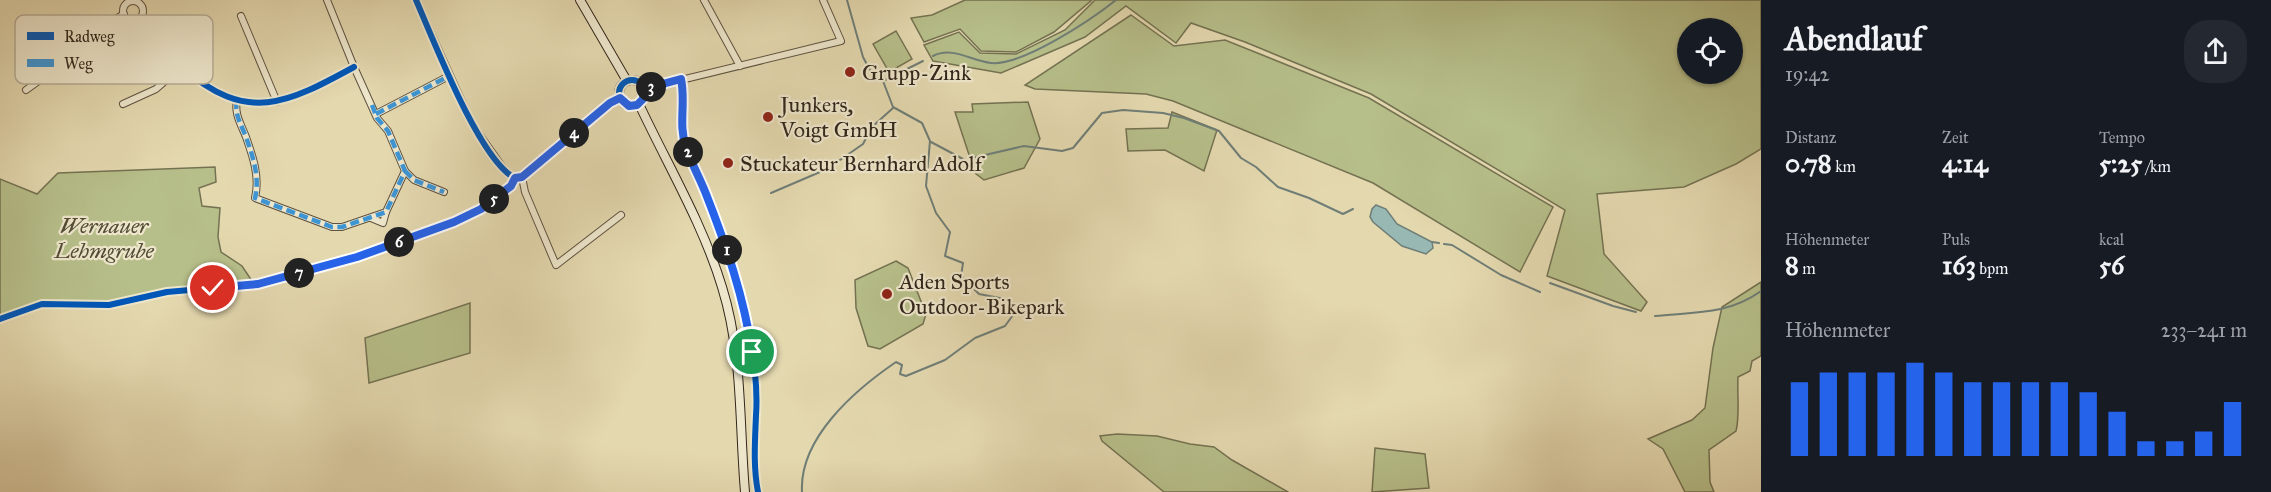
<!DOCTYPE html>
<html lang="de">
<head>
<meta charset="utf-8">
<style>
	body { margin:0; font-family:"IM FELL Great Primer",serif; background:#242831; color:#f1f3f6; height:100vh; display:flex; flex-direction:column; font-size:22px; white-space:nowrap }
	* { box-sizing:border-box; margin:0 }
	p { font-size:20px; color:#9ea1a6 }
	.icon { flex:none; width:33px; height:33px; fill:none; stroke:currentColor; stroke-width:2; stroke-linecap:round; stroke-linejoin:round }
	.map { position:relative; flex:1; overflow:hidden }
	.details { display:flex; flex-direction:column; background:#171b24; width:510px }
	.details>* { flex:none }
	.fabs { position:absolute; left:1677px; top:18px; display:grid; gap:12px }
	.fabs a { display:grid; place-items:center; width:66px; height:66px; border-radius:50%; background:#171b24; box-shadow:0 2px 4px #0004; font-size:30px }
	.pin { position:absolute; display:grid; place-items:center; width:51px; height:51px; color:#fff; margin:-26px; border:3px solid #fff; border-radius:50%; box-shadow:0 2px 6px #0007 }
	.km { position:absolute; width:30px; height:30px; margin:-15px; border-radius:50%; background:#222; color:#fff; font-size:16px; line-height:30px; text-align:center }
	.round { display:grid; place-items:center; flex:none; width:63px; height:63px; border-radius:24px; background:#242831 }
	.overview { display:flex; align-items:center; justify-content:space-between; height:102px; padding:0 24px }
	h1 { font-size:33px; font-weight:700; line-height:45px }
	.stats { display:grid; grid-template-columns:repeat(3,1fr); gap:9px; height:102px; padding:6px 24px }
	.stats div { display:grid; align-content:center }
	.stats b { font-size:26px; font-weight:700 }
	.stats small { font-size:16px; font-weight:400 }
	.stats p { font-size:16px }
	.chart { height:168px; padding:12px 24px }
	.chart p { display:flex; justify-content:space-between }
	.chart svg { width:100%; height:108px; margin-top:6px; stroke:#2563eb; stroke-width:6 }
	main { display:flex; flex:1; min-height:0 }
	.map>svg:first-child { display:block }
</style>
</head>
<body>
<main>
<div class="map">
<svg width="1761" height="492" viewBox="0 0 1761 492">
	<rect width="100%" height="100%" fill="#e4d8af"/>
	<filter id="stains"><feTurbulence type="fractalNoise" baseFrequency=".00333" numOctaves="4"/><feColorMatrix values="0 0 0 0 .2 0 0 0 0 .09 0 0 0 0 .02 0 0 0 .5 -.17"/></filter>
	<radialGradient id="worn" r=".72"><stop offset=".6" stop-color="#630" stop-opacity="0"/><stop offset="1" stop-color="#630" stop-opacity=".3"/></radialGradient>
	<!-- green -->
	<g fill="#b6be89" stroke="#747252" stroke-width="1.5" fill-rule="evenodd">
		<polygon points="965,0 1092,0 1054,32 1016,52 981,51 960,29 924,42 911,18 932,15"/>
		<path d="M1095,0H1761V149L1736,164L1684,187L1597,194L1604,254L1647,302L1641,311L1547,276L1565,210L1371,94L1245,42L1191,23L1176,43L1126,6L1085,37L1001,73L933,61L924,45L959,32L980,53L1016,54L1065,30ZM1688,28H1732V74H1688Z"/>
		<polygon points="1131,15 1174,46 1225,40 1369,98 1553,207 1520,272 1373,183 1173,101 1146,94 1035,89 1025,85"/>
		<polygon points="896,31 912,59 889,72 873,44"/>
		<polygon points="1028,102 1040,139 1024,168 984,180 975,173 955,112 973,112 972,104"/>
		<polygon points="1172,112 1217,130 1204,171 1165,150 1128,151 1126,129 1168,128"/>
		<polygon points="215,167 216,182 199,188 202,206 220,208 218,237 221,252 242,266 252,281 109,303 42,303 0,318 0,179 37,194 58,173"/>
		<polygon points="896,261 908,268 926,314 923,324 880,349 868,346 856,308 855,280"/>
		<path d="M1761,282V356L1752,361L1750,371L1738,377C1737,395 1740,416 1736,431L1709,450L1710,482L1714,492H1685L1663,449L1648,439L1692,420L1705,408L1713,348L1722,307Z"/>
		<polygon points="470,303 470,353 369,383 365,338"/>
		<polygon points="1117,434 1157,436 1190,444 1214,447 1232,460 1288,492 1164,492 1102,441 1100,436"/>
		<polygon points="1375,448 1425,454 1429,488 1372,492"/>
	</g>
	<!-- water -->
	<polygon fill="#98b8b4" stroke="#6f7e77" stroke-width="1.5" points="1376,205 1386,209 1397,224 1432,242 1433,248 1426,254 1402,246 1373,222 1370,217 1372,209"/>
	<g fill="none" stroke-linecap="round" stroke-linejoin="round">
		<!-- stream -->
		<g stroke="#6f7e77" stroke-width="2">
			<path d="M933,56C953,46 971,61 991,63C1022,66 1091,20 1116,0"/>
			<polyline points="883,81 923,61"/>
			<polyline points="931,142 963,159"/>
			<polyline points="972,158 1024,146 1062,151 1073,148 1102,113 1123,110 1163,113 1184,118 1219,131 1241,158 1256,167 1278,187 1309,198 1343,214 1353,209"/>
			<polyline points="771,193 827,169 863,144 872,127 893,108"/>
			<polyline points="1432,242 1439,243"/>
			<polyline points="1444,244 1452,245 1501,275 1540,292"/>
			<polyline points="1550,283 1613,306 1636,312"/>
			<path d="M1655,316C1693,312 1728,315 1761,291"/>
			<path d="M802,492C799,438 855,390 896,362L902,365L900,374L906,376L945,360L975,338L1005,326L1013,315L1010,300L979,294L961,276L963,263L945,256L950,232L936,213L926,186L930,141L922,123L893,107L883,81L872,74L863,57L847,0"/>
		</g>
		<defs>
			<g id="minor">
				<polyline points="416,0 472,124 506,172 513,177 522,177"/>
				<polyline points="704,0 740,66"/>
				<circle cx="133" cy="11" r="10"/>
				<polyline points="241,16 277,102"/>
				<path d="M139,19C154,34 166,53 182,67C247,125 288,103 354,67"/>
				<path d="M681,79C686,101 678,124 686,147C691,163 699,178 706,193C724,238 740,285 749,333C754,359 758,388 756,415C755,441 753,466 758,492"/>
				<polyline points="644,89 841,41 823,0"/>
				<polyline points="26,90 62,64 104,26 124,14"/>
				<path d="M237,100C234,114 241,124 246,137C253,157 260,177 255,198L332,227H342L386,212L405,171L388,131L377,118L354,67L327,0"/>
				<polyline points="123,104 156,89 181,67"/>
				<polyline points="376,114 449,76"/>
				<polyline points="405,171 414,180 444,192"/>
				<polyline points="522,177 525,192 556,265 621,215"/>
				<polyline points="522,177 610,103 620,98"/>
				<polyline points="371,218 383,223 386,212"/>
				<polyline points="0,319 42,304 109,305 167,292 258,284 357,257 460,220 481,209 511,186 515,178"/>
			</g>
			<g id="secondary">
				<polyline points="580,0 627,81"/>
				<circle cx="632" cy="93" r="13"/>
				<path d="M639,104C667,164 703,224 722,287C743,354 739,423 745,492"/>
			</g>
		</defs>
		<!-- minor casing -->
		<use href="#minor" stroke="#5e5240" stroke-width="8"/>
		<!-- secondary casing -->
		<use href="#secondary" stroke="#32261b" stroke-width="10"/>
		<!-- minor -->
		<use href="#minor" stroke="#ede6cb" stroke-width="6"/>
		<!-- secondary -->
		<use href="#secondary" stroke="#ede6cb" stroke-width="8"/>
		<!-- quiet -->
		<g stroke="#3d95d4" stroke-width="4.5" stroke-dasharray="9 4.5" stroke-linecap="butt">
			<path d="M237,100C234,114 241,124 246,137C253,157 260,177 255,198L332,227H342L386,212L405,171L388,131L377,118L372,105"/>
			<polyline points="376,114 449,76"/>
			<polyline points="405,171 414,180 444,192"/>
		</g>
		<defs>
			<g id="cycleway">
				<path d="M416,0C434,41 478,156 513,177H522L610,103L620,98"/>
				<path d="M139,19C154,34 166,53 182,67C247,125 288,103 354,67"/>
				<circle cx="632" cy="93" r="13"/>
				<path d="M644,89L681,79C686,101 678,124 686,147C691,163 699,178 706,193C724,238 740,285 749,333C754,359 758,388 756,415C755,441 753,466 758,492"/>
				<polyline points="0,319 42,304 109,305 167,292 258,284 357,257 460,220 481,209 511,186 515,178"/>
			</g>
		</defs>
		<!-- cycleway casing -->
		<use href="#cycleway" stroke="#ede6cb" stroke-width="10"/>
		<!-- cycleway -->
		<use href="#cycleway" stroke="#0057b8" stroke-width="6"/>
	</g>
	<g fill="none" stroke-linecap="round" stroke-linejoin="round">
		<defs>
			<path id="route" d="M213,288L258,284L357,257L454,222L481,209L511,186L515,178L522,177L610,103L620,98L629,106L637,105L643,99L644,89L681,79C686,102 678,125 686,147C691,163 700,178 706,194C726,245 744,297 752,352"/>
		</defs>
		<!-- route casing -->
		<use href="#route" stroke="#fff" stroke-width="12"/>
		<!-- route -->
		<use href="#route" stroke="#2563eb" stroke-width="8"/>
	</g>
	<!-- markers -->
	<g fill="#8f2418" stroke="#ede6cb" stroke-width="2">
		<circle cx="850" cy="72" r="6"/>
		<circle cx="768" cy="117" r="6"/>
		<circle cx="728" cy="163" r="6"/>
		<circle cx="887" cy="294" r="6"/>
	</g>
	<g text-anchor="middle" stroke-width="4.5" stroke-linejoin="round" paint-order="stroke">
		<!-- poi labels -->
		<g font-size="22" fill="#32261b" stroke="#ede6cb" text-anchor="start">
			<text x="862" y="80">Grupp-Zink</text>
			<text x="780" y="112">Junkers,<tspan x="780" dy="25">Voigt GmbH</tspan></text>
			<text x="740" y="171">Stuckateur Bernhard Adolf</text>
			<text x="899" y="289">Aden Sports<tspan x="899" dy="25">Outdoor-Bikepark</tspan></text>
		</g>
		<!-- park labels -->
		<g font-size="22" font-style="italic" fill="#534c36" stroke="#ede6cb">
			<text x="104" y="233">Wernauer<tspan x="104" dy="25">Lehmgrube</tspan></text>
		</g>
	</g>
	<!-- legend -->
	<rect x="15" y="15" width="198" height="69" rx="9" fill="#ede6cb" stroke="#b5ac96" stroke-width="1.5"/>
	<rect x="27" y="32" width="27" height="8" fill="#0057b8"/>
	<rect x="27" y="59" width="27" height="8" fill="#3d95d4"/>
	<g font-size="16" fill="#32261b">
		<text x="64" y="42">Radweg</text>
		<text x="64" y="69">Weg</text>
	</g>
	<rect width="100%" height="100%" filter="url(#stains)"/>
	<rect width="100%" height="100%" fill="url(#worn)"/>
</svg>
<div class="fabs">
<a><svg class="icon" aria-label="locate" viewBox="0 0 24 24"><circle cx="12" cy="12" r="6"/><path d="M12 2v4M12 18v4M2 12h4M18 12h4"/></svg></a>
</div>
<div class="pin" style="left:752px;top:352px;background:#1e9e55"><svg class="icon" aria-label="arrive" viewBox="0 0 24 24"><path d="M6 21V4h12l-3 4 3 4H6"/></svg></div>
<div class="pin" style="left:213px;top:288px;background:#d93025"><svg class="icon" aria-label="check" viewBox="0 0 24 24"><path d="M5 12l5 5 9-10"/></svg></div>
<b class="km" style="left:727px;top:250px">1</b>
<b class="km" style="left:688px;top:152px">2</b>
<b class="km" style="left:651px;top:87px">3</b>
<b class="km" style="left:574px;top:133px">4</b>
<b class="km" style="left:494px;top:199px">5</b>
<b class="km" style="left:399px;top:242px">6</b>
<b class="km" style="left:299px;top:273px">7</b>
</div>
<section class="details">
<div class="overview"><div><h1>Abendlauf</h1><p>19:42</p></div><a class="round"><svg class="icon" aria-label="share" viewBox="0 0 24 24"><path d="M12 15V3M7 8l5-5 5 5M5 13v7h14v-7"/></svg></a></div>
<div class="stats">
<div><p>Distanz</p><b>0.78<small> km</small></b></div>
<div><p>Zeit</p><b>4:14</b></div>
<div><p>Tempo</p><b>5:25<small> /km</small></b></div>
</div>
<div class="stats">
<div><p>Höhenmeter</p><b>8<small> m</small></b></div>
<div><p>Puls</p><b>163<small> bpm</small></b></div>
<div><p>kcal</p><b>56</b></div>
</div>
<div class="chart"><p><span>Höhenmeter</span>233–241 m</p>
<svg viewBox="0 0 160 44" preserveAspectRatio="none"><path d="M5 44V14M15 44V10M25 44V10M35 44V10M45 44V6M55 44V10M65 44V14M75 44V14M85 44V14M95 44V14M105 44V18M115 44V26M125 44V38M135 44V38M145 44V34M155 44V22"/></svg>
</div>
</section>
</main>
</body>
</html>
